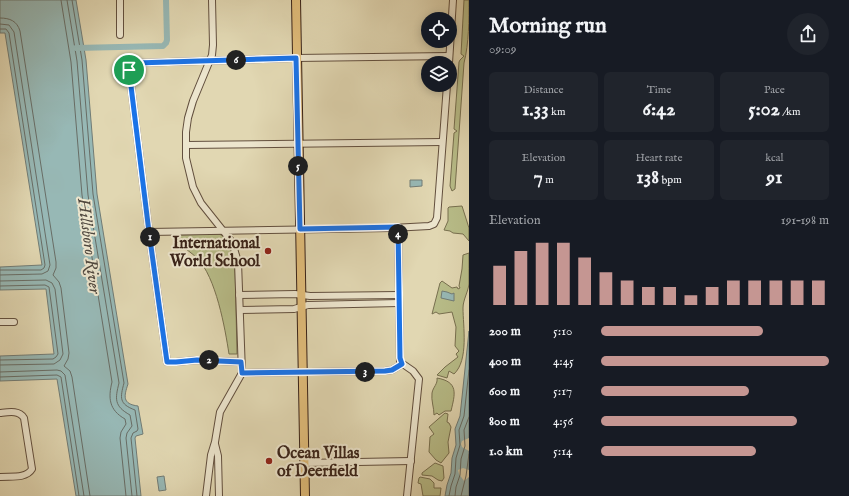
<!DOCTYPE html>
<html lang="en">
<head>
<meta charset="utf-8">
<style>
	body { margin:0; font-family:"IM FELL English",serif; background:#20242c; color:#f1f3f6; height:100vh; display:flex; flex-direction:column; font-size:15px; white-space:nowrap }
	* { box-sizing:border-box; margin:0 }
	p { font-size:13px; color:#9ea1a6 }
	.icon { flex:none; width:22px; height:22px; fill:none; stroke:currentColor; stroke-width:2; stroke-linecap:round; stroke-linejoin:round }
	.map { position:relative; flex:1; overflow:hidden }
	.details { display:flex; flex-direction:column; background:#171b24; width:380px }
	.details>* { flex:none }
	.fabs { position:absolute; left:421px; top:12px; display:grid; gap:8px }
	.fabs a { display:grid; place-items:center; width:36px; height:36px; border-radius:50%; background:#171b24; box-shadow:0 2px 10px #0003; font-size:20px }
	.pin { position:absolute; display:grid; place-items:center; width:34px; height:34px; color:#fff; margin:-17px; border:2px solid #fff; border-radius:50%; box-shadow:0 1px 4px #0007 }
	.km { position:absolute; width:20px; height:20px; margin:-10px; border-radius:50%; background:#222; color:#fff; font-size:11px; line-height:20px; text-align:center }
	.round { display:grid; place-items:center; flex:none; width:42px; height:42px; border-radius:21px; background:#20242c }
	.overview { display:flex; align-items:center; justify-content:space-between; height:68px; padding:0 20px }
	h1 { font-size:22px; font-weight:700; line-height:30px }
	.metrics { display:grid; grid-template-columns:repeat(3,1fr); gap:6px; height:68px; padding:4px 20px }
	.metrics div { display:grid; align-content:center; border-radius:6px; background:#20242c; text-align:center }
	.metrics b { font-size:20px; font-weight:700 }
	.metrics small { font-size:11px; font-weight:400 }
	.metrics p { font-size:11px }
	.chart { height:112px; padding:8px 20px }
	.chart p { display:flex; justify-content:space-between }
	.chart svg { width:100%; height:72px; margin-top:4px; stroke:#c59692; stroke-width:6 }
	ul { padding:0 20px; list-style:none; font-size:13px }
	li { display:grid; grid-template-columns:64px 48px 1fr; align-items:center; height:30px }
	li i { height:10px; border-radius:5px; background:#c59692 }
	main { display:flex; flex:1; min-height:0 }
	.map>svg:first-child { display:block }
</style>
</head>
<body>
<main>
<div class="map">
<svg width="469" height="496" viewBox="0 0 469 496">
	<rect width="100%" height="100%" fill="#e1d7b2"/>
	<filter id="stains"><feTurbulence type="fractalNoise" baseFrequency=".005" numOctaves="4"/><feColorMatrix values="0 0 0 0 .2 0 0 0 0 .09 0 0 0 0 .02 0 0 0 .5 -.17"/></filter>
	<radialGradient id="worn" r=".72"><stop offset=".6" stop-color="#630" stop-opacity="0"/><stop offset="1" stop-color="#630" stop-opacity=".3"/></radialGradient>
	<!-- green -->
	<g fill="#b8bd89" stroke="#787050">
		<path d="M464,0H469C469,20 469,43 464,63L455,189L452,191L450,186L454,133L457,131L454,129L459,62L460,60L464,56L461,54Z"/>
		<polygon points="462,206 469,228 469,241 463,234 453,233 450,231 444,230 448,221 448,208 449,207"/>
		<path d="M219,234C230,237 234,255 235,265L237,354H229C225,328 216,277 197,258C192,253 185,249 180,244L179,235Z"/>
		<path d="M469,253C469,263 469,274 469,284C468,292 463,300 463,308C463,326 469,360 454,374L449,371L447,378L437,375L445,367L458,357L456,354L459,351L455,346L456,327L452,312L439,314L436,312L432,314L440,283L442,281L452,288L457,287L458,289L460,288L459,286L462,269L463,255Z"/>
		<path d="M437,378C459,382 455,394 451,411H445L439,415L437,413L434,415C434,407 431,401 432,393C433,387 438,384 437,378Z"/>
		<polygon points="445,413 448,414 447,422 449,423 451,427 448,442 449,453 441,463 436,460 429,452 430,437 434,434 429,427"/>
		<polygon points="435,463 443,466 444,478 442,481 438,480 432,476 422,475 422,473"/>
		<polygon points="420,477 430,479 434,483 434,488 441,488 440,496 423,496 421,484 418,483 419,478"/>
	</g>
	<!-- water -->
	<g fill="#97b8b5" stroke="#717c76">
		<path d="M0,0H76L86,60L97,194L128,384C124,396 122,404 138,406L143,434L136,436L135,438L141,496H76L57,379L0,381V356L54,354L46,289L0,290V267L42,265L5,33H0Z"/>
		<polygon points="410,180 422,180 422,186 410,187"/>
		<polygon points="442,291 447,292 452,294 454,293 454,301 441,298"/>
		<polygon points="469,331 469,496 445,496 447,485 451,473 452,458 456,445 455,429 460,416"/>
		<polygon points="164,476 166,490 159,491 157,477"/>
	</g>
	<!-- pier -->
	<g fill="#e1d7b2">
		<polygon points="469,438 469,451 462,447 461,444 462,441"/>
		<polygon points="463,468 469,470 469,477 464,481 459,474 458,470"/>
	</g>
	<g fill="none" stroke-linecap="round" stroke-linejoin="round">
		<!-- shore -->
		<g stroke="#686d66" stroke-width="1">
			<path d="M61,0L71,62L82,195L112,382C108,398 109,410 125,419L126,424L121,432L120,438L126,496"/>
			<path d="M67,0L77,61L88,195L119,383C115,399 114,406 130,415L132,426L127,433L126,438L132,496"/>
			<path d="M72,0L82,60L93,194L124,383C120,398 119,404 135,410L138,429L137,431L133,433L131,438L137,496"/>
			<path d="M0,18C10,18 17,21 20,31L56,262V268L53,275L59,282L61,288L69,353L68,359L64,366L70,371L72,377L90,496"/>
			<polyline points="0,24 9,25 14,32 50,265 48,271 42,274 0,275"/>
			<polyline points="0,29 6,29 9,33 45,265 44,268 41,270 0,270"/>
			<polyline points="0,281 46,280 52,283 55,289 63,354 60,360 54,364 0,365"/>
			<polyline points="0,286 45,285 49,287 58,354 56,357 53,359 0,360"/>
			<polyline points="0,372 57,370 61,371 65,375 84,496"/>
			<polyline points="0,377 57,375 61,377 79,496"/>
			<polyline points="449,496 451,486 455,474 456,458 460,445 459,430 464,416 469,370"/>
			<polyline points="455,496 456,487 460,475 461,459 465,446 464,430 469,417"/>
			<polyline points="461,496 466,476 469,454"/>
		</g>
		<!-- canal -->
		<polyline stroke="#97b8b5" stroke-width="6" points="76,48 163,46 166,43 167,40 166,0"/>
		<defs>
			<g id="minor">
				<polyline points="120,35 120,0"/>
				<polyline points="449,63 453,0"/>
				<polyline points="186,145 442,142"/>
				<polyline points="398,227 400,362 413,371 419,379 407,496"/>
				<polyline points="149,232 392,228 429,226 434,224 437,218 447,85"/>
				<polyline points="239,295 295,294 310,296 399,295"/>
				<polyline points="240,310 294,309 308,305 399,303"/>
				<polyline points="0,322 14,322"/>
				<polyline points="241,362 197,360 176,362 167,362 149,232 129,70 131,66 136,63 296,58 449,56"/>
				<polyline points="242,373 385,371 392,370 402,364"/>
				<path d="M0,413C9,412 19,410 24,418L32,469C26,479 11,476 0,477"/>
				<polyline points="215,444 218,456 219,496"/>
				<polyline points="304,463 411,461"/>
				<polyline points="206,496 211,455 215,442 220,412 242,373 238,262 232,242 201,203 193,187 186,158 186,132 188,118 193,101 212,55 213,45 212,0"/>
			</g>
			<polyline id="major" points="296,0 305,496"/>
		</defs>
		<!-- minor casing -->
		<use href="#minor" stroke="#624f3e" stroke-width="8"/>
		<!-- major casing -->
		<use href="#major" stroke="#382218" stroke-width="10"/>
		<!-- minor -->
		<use href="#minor" stroke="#ece5cd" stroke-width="6"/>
		<!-- major -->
		<use href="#major" stroke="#e0bc79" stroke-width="8"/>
	</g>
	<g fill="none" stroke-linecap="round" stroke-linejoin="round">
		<defs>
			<polygon id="route" points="296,58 300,229 398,227 400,358 402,364 392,370 385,371 242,373 241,362 197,360 176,362 167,362 149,232 129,70 131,66 136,63"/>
		</defs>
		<!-- route casing -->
		<use href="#route" stroke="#fff" stroke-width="8"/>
		<!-- route -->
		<use href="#route" stroke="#1a73e8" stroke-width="5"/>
	</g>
	<!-- markers -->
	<g fill="#8f2418" stroke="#ece5cd" stroke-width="1.5">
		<circle cx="268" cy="251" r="4"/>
		<circle cx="269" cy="461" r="4"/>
	</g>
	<g text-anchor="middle" stroke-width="4" stroke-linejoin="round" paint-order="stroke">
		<!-- poi labels -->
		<g font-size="16" font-weight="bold" fill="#382218" stroke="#ece5cd" text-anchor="end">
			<text x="260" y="248">International<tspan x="260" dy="18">World School</tspan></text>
			<text x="277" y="458" text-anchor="start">Ocean Villas<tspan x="277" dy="18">of Deerfield</tspan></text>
		</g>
		<!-- water labels -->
		<g font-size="17" font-style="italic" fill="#50483f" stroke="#ece5cd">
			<text transform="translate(90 246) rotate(83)" y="6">Hillsboro River</text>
		</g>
	</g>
	<rect width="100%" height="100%" filter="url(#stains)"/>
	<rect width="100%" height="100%" fill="url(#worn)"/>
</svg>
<div class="fabs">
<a><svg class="icon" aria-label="locate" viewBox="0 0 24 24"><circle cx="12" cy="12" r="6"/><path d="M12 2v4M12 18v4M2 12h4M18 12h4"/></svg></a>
<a><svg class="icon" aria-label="layers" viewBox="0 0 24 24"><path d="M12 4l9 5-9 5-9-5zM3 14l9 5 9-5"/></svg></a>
</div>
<div class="pin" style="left:129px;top:70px;background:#1e9e55"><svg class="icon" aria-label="arrive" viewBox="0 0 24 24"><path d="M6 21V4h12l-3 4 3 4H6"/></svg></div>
<b class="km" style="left:150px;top:237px">1</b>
<b class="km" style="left:209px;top:360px">2</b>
<b class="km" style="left:365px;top:372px">3</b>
<b class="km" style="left:398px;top:234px">4</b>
<b class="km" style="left:298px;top:166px">5</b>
<b class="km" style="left:236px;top:60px">6</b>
</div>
<section class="details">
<div class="overview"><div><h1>Morning run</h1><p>09:09</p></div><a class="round"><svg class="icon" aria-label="share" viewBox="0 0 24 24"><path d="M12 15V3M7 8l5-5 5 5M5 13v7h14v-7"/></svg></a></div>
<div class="metrics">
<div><p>Distance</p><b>1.33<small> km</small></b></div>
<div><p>Time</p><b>6:42</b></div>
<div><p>Pace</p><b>5:02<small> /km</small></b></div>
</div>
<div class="metrics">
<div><p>Elevation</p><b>7<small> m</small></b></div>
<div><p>Heart rate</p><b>138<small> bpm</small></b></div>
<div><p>kcal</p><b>91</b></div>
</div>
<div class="chart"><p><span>Elevation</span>191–198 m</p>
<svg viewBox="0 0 160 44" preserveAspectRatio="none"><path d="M5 44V20M15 44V11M25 44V6M35 44V6M45 44V15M55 44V24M65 44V29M75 44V33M85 44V33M95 44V38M105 44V33M115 44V29M125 44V29M135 44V29M145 44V29M155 44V29"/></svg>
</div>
<ul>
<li><b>200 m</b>5:10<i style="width:71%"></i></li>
<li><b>400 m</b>4:45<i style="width:100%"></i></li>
<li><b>600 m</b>5:17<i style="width:65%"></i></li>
<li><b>800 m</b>4:56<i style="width:86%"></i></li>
<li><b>1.0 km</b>5:14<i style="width:68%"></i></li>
</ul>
</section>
</main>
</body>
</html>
